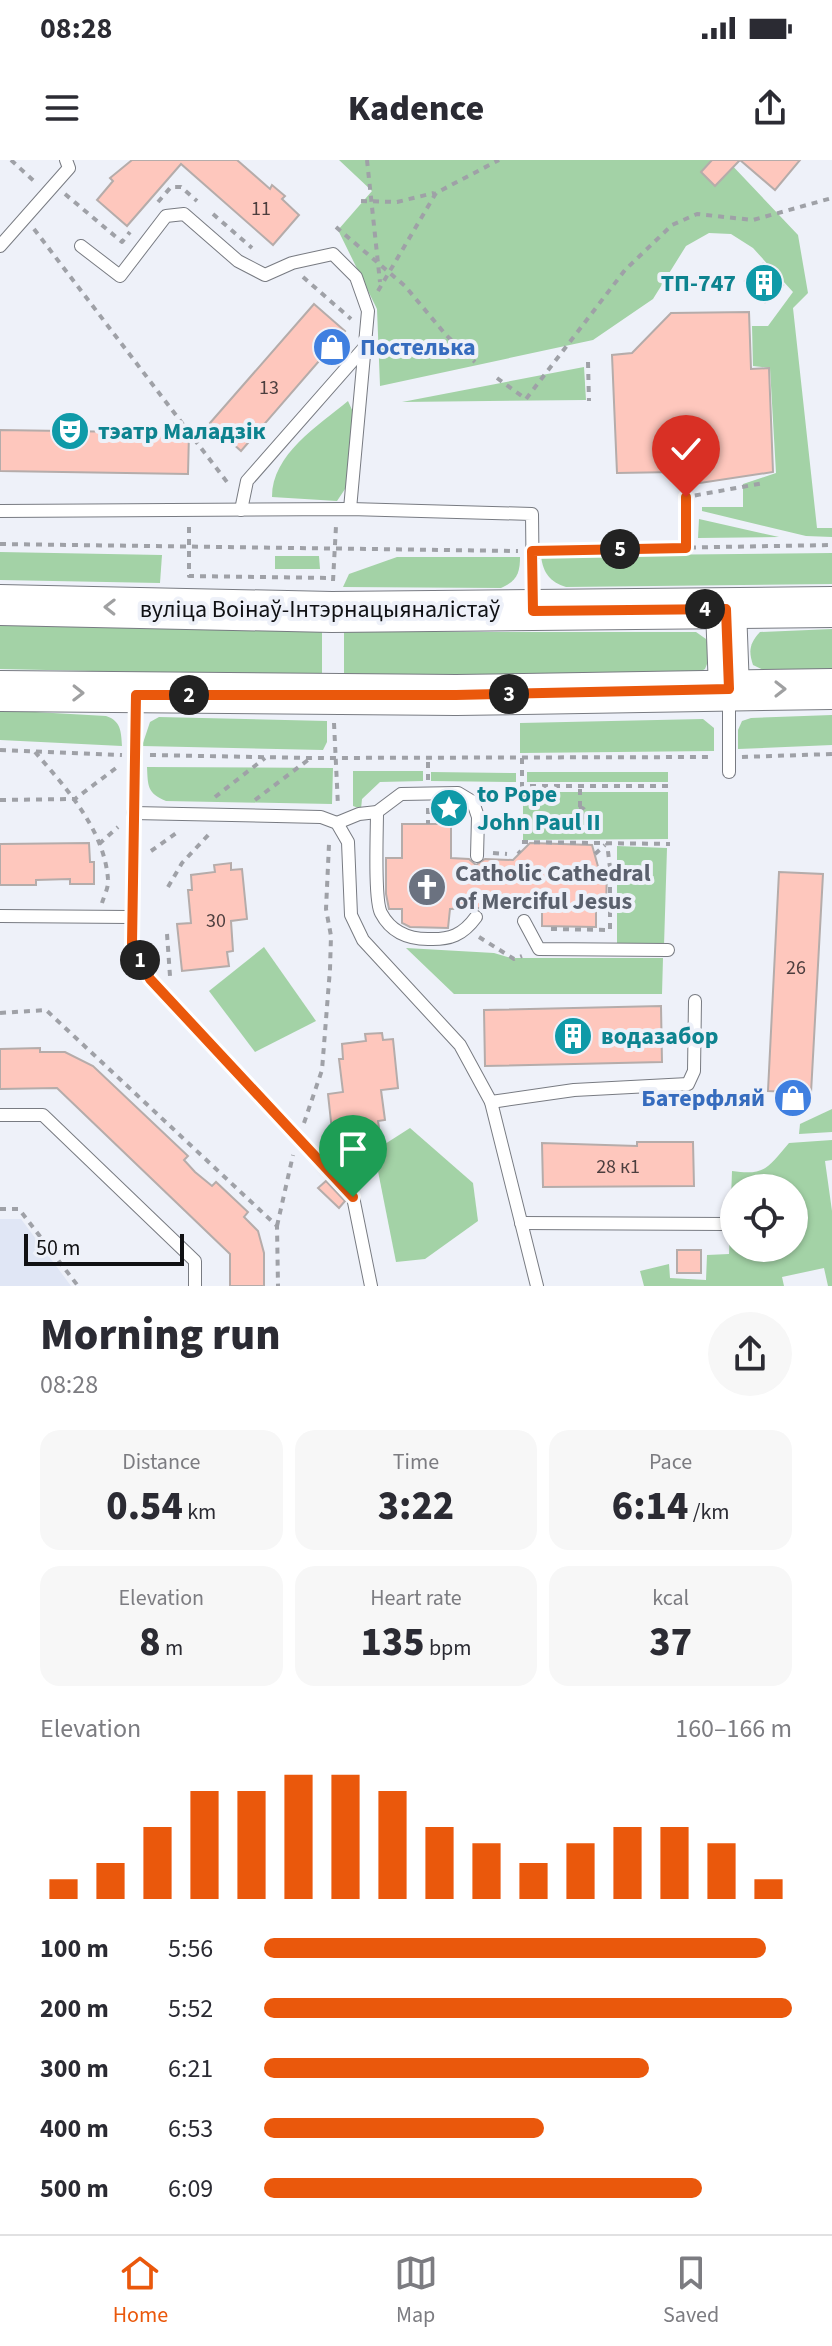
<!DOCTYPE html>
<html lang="en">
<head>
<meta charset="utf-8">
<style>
	body { margin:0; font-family:"Source Sans 3",sans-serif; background:#f7f7f7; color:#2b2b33; height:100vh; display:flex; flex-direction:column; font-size:30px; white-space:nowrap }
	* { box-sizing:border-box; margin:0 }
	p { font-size:26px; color:#7c7c81 }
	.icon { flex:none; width:44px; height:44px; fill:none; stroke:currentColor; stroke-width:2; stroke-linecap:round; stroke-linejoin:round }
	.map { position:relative; height:1126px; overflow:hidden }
	.drawer { display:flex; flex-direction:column; background:#fff; flex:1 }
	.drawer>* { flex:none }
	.fabs { position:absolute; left:720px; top:1014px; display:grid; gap:16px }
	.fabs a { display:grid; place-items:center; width:88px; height:88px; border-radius:50%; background:#fff; box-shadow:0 2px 6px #0004; font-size:40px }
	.scale { position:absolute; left:24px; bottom:20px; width:160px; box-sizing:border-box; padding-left:8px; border:4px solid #101114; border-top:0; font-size:22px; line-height:28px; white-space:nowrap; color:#101114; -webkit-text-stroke:6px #eef1f9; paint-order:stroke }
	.pin { position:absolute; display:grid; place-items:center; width:68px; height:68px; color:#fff; margin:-82px -34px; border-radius:50% 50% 50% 0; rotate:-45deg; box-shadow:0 0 8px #0007 }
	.pin .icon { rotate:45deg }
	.km { position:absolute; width:40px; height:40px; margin:-20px; border-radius:50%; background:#222; color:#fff; font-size:22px; line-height:40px; text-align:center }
	.round { display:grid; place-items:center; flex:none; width:84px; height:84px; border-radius:42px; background:#f7f7f7 }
	.summary { display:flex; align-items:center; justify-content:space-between; height:136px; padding:0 40px }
	h1 { font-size:44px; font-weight:800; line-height:60px }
	.metrics { display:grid; grid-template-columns:repeat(3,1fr); gap:12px; height:136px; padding:8px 40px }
	.metrics div { display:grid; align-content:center; border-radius:20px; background:#f7f7f7; text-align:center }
	.metrics b { font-size:40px; font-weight:800 }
	.metrics small { font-size:22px; font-weight:400 }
	.metrics p { font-size:22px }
	.chart { height:224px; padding:16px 40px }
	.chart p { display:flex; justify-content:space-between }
	.chart svg { width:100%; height:144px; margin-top:8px; stroke:#ea580c; stroke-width:6 }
	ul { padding:0 40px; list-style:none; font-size:26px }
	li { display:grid; grid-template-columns:128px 96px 1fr; align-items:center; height:60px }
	li i { height:20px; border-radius:10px; background:#ea580c }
	.status { display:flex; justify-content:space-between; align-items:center; height:56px; padding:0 40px; background:#fff; direction:ltr }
	.status svg { height:22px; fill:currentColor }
	header { display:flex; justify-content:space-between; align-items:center; height:104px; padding:0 40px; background:#fff; font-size:36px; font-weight:800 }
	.dock { display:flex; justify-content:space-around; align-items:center; height:112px; border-top:2px solid #e1e1e2; background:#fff; font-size:22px; color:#7c7c81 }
	.dock a { display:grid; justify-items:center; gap:4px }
	.dock .selected { color:#ea580c }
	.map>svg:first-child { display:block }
</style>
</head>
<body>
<div class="status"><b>08:28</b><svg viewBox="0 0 49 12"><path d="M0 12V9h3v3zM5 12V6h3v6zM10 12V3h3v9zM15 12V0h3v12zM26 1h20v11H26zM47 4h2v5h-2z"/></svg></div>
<header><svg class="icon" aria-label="menu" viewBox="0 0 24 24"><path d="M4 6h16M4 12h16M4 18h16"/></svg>Kadence<svg class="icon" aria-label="share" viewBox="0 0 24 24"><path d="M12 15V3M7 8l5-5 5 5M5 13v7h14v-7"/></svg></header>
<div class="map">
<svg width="832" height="1126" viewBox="0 0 832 1126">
	<rect width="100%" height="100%" fill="#eef1f9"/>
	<!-- built -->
	<polygon fill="#e0e6f5" points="0,1059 21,1059 71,1126 0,1126"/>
	<!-- green -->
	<g fill="#a3d2a6" fill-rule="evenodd">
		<polygon points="339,0 727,0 798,75 808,133 793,148 817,368 832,368 832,377 806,376 702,351 702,347 743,347 743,324 776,313 770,208 753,206 752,166 768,166 793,132 753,88 731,74 709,73 686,86 653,139 593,180 380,226 377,149 338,70 372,31"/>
		<polygon points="584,207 586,240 402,242"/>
		<path d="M348,241L353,252L351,320L337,341L272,337C272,294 318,266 348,241Z"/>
		<polygon points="699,359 779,377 698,378"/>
		<polygon points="0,392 162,395 160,423 0,420"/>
		<path d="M832,393V424L566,427C550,422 543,413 541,396Z"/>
		<polygon points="275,396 319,396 320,409 275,409"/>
		<path d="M397,397H520C520,413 517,421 501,428L343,427L349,414Z"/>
		<polygon points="0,464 322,472 322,516 0,509"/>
		<path d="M832,469V512L770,513L753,505C748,490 750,483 760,472Z"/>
		<polygon points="344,472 696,472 706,479 711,494 705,509 692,516 344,518"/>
		<path d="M0,550L106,556C121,561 121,571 122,586L0,580Z"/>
		<polygon points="832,555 832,585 738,589 738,570 742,561 751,558"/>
		<polygon points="159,557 327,561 327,582 323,590 142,586 150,562"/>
		<polygon points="703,559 714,568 714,591 520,593 520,563"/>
		<path d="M147,607L333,608L332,644L166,641C147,633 148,626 147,607Z"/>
		<polygon points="353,611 423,611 423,621 380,622 362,639 361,649 353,646"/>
		<polygon points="431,612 516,613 516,622 431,621"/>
		<rect x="527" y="612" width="141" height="10"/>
		<polygon points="523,632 668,632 668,679 523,680"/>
		<polygon points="617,686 667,688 664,786 617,785"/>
		<polygon points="264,787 316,861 255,892 209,831"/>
		<polygon points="406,788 494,793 511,798 663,798 662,834 454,834"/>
		<polygon points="832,949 832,972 799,974 800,964"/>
		<polygon points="410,968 473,1023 478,1061 425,1099 396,1102 374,991"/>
		<path d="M832,980V1000L825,1001L832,1051V1126H828L824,1108L782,1117L784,1126H644L640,1111L669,1104L670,1118L706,1120L707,1095L729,1094L732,1011C766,1016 768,1007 789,983ZM734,1028H794V1088H734Z"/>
	</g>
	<!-- building -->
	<g fill="#fec7bd" stroke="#b5acaa" stroke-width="2">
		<polygon points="132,0 237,0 270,29 272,25 285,36 282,39 299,55 273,85 181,4 127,66 97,40 113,21 110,18"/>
		<polygon points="712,0 740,0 715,26 701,12"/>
		<polygon points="740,0 800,0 775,30"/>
		<polygon points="763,104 783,125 765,142 745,121"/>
		<polygon points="314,144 345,171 241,291 210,263"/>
		<polygon points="749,152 751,209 769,208 773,312 687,325 675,312 617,313 612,195 632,193 671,153"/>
		<polygon points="0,270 189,273 188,314 0,311"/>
		<polygon points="402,664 451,664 451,698 469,699 476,705 485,699 513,700 530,683 592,685 599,710 607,710 606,748 596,748 596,767 542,766 542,749 477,748 450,749 448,768 410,767 402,763 402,749 389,749 386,734 386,698 402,698"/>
		<polygon points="89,683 90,702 94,702 94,724 70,724 70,719 36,720 36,725 0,725 0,684"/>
		<polygon points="231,703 231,710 242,709 247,759 231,761 233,791 227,792 229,806 182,811 177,764 191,763 188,730 192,730 191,715 215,712 214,705"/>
		<polygon points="779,712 823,714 811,933 768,931"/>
		<polygon points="661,846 662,902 485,906 484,850"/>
		<polygon points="382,873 383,880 393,879 398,928 381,930 385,960 378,961 380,975 333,980 328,934 343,932 339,899 343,899 342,884 366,881 365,874"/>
		<polygon points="40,888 40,892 65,892 93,906 188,996 184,1000 195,1012 212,1026 216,1022 248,1052 244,1057 258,1071 264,1093 264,1126 230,1126 230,1094 57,928 0,929 0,889"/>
		<polygon points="637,982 693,982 694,1026 543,1027 542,983 637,986"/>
		<polygon points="326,1021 345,1041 339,1048 318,1028"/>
		<rect x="677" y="1090" width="24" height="23"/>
	</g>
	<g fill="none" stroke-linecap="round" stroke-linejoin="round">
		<defs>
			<g id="service">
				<polyline points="0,86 69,8 66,0"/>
				<polyline points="81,86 120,116 166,56 184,54 238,101 265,115 292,103 333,94 356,117 368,151 350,349"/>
				<polyline points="241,350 247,321 363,189"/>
				<polyline points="0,351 350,349 532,354 533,443"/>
				<polyline points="729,537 729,612"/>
				<polyline points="136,538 132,784 150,819 353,1037 371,1126"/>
				<path d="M377,652C377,672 374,740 381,753C391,772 408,779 428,779C450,780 463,775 476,757"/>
				<polyline points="133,653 321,657 337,663 348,682 351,755 363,780 460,885 491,942 537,1126"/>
				<polyline points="337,663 359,654 377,652 401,634 458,633 473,642 478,657 477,696"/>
				<polyline points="0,756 130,757"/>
				<polyline points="524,761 539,789 668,790"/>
				<polyline points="491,942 574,930 688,924 694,911 695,841"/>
				<polyline points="0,955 43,955 195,1101 195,1126"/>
				<polyline points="521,1063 726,1064"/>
			</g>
			<g id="primary">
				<polyline points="0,445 332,452 832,447"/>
				<polyline points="726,449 729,529"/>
				<polyline points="0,531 456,535 832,529"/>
			</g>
		</defs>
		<!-- service casing -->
		<use href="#service" stroke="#787b82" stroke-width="14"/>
		<!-- primary casing -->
		<use href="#primary" stroke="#787b82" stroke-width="42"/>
		<!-- path -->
		<g stroke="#9fa1a7" stroke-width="4" stroke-dasharray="6 6" stroke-linecap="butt">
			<polyline points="11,0 36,23"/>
			<polyline points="367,0 380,122"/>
			<polyline points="65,34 122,82 130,72"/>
			<polyline points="361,41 397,42 434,33"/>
			<polyline points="158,42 171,27 181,27 197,41"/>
			<polyline points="213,54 252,88"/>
			<polyline points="336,67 405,126 446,175 475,202"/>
			<polyline points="34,69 230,326"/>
			<polyline points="303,117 351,159"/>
			<polyline points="378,131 436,33 499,0"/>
			<polyline points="588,202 589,241"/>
			<polyline points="497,218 526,239 625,110 672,65 697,54 753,60 832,38"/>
			<polyline points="189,367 189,416 333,418"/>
			<polyline points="0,384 518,391"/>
			<polyline points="686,388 686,337 764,323"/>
			<polyline points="546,390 832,385"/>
			<polyline points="333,421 336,366"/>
			<polyline points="334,563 338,646"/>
			<polyline points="0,590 122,595"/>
			<path d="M35,592C66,628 104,669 108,719C109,727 104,736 102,743"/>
			<polyline points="150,595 310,598 713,597"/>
			<polyline points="742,597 832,594"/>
			<polyline points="522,598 522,626 672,626"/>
			<polyline points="428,620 428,598"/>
			<polyline points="215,637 265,598"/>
			<polyline points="0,640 75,639 116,608"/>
			<polyline points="255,640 308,600"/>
			<polyline points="580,647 580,626"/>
			<circle cx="580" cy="653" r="5.5"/>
			<polyline points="428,648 428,664"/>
			<polyline points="441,649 441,661 456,660"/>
			<polyline points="522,682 670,684"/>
			<polyline points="99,684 118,667"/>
			<polyline points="151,691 179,671"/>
			<polyline points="518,691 520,693"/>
			<polyline points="493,693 507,694"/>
			<polyline points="595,694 605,685"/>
			<polyline points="168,727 182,703 212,671"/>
			<polyline points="551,769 610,770 610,708 607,683"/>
			<polyline points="167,774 170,816"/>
			<polyline points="479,777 514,799 522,796"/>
			<polyline points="0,853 46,850 277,1066 278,1126"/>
			<polyline points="304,963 322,910 330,809 331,776 326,749 329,684"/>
			<polyline points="0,1049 19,1049 78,1126"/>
			<polyline points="277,1066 293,995"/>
		</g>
		<!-- service -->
		<use href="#service" stroke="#fff" stroke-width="12"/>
		<!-- primary -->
		<use href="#primary" stroke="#fff" stroke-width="40"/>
	</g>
	<!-- one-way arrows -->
	<defs><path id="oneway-chevron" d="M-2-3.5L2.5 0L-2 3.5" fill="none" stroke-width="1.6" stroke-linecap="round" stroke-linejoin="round" transform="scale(2)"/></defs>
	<g stroke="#9fa0a1">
		<use href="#oneway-chevron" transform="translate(110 447) rotate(-179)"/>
		<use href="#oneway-chevron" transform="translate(780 529)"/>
		<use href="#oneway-chevron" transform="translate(78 533) rotate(1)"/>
	</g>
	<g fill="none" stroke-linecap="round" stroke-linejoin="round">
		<defs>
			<polyline id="route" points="353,1037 150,819 132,784 136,535 456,535 729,529 726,449 533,451 532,391 686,388 686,337"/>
		</defs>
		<!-- route casing -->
		<use href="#route" stroke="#fff" stroke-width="16"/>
		<!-- route -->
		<use href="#route" stroke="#ea580c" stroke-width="10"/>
	</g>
	<!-- icons -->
	<defs>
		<symbol id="building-disc" viewBox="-11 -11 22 22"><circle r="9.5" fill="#0f9aa8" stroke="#eef1f9"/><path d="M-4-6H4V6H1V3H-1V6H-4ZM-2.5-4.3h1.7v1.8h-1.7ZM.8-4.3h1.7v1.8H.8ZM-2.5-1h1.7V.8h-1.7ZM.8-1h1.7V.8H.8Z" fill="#fff"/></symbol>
		<symbol id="shop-disc" viewBox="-11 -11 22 22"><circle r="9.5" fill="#3f7fe0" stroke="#eef1f9"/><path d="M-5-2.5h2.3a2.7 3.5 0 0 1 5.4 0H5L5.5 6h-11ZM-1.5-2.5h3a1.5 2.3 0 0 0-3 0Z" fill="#fff"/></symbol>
		<symbol id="theatre-disc" viewBox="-11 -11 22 22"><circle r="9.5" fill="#0f9aa8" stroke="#eef1f9"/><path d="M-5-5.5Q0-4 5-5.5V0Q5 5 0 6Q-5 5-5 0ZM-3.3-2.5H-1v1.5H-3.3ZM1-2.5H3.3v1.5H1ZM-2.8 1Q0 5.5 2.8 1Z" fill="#fff"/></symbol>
		<symbol id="sight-disc" viewBox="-11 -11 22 22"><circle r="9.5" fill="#0f9aa8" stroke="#eef1f9"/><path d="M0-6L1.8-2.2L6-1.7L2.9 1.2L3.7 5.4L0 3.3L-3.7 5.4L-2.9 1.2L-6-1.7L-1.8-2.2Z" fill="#fff"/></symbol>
		<symbol id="church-disc" viewBox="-11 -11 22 22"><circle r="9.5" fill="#6b7280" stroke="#eef1f9"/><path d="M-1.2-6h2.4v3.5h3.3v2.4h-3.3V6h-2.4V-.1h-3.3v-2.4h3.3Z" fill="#fff"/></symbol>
	</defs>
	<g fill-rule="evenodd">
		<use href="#building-disc" x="742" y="101" width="44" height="44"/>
		<use href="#shop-disc" x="310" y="165" width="44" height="44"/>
		<use href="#theatre-disc" x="48" y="249" width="44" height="44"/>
		<use href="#sight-disc" x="427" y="626" width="44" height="44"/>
		<use href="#church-disc" x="405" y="705" width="44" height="44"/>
		<use href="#building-disc" x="551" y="854" width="44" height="44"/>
		<use href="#shop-disc" x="771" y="916" width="44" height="44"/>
	</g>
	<g text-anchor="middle" stroke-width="8" stroke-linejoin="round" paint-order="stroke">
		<!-- number labels -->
		<g font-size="20" fill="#4c3e3e">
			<text x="261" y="55">11</text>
			<text x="269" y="234">13</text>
			<text x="216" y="767">30</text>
			<text x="796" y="814">26</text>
			<text x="618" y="1013">28 к1</text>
		</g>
		<!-- culture labels -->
		<g font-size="24" font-weight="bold" fill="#0d838f" stroke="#eef1f9" text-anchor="start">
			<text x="736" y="131" text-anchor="end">ТП-747</text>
			<text x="98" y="279">тэатр Маладзік</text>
			<text x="477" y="642">to Pope<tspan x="477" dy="28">John Paul II</tspan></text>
			<text x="601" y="884">водазабор</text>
		</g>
		<!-- shop labels -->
		<g font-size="24" font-weight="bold" fill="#366cbe" stroke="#eef1f9" text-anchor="start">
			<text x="360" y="195">Постелька</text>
			<text x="765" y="946" text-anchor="end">Батерфляй</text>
		</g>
		<!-- street labels -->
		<g font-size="24" fill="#101114" stroke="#eef1f9">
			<text x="320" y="457">вуліца Воінаў-Інтэрнацыяналістаў</text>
		</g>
		<!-- worship labels -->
		<g font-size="24" font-weight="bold" fill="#5b616d" stroke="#eef1f9" text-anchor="start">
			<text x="455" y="721">Catholic Cathedral<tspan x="455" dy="28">of Merciful Jesus</tspan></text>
		</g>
	</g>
</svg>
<div class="fabs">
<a><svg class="icon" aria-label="locate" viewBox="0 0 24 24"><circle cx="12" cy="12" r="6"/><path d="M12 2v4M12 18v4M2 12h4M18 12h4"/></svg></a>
</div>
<div class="scale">50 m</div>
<div class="pin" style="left:353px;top:1037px;background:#1e9e55"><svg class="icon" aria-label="arrive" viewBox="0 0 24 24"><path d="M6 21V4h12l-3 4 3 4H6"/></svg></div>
<div class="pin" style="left:686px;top:337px;background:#d93025"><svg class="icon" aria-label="check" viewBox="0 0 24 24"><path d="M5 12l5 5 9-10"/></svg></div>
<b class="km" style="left:140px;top:800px">1</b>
<b class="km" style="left:189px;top:535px">2</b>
<b class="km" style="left:509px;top:534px">3</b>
<b class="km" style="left:705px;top:449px">4</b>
<b class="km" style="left:620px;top:389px">5</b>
</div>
<section class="drawer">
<div class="summary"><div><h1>Morning run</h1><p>08:28</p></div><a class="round"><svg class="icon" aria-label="share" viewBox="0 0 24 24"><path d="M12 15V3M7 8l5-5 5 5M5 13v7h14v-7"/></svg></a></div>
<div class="metrics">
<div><p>Distance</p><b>0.54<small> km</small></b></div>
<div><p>Time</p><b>3:22</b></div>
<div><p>Pace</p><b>6:14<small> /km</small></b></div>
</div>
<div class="metrics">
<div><p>Elevation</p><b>8<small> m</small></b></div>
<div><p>Heart rate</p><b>135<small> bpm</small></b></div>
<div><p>kcal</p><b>37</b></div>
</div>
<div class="chart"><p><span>Elevation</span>160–166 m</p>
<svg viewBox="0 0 160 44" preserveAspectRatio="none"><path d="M5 44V38M15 44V33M25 44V22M35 44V11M45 44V11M55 44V6M65 44V6M75 44V11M85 44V22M95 44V27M105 44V33M115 44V27M125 44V22M135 44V22M145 44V27M155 44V38"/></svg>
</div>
<ul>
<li><b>100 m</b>5:56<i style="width:95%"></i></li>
<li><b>200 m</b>5:52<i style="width:100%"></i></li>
<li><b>300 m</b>6:21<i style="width:73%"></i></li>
<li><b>400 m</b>6:53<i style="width:53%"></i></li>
<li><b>500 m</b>6:09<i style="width:83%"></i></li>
</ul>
</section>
<nav class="dock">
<a class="selected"><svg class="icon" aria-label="home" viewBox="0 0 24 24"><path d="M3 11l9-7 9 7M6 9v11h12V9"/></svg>Home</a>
<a><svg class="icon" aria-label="map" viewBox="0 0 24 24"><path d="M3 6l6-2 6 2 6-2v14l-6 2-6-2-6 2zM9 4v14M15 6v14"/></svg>Map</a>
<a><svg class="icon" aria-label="saved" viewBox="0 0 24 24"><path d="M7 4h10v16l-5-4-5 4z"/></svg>Saved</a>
</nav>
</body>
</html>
